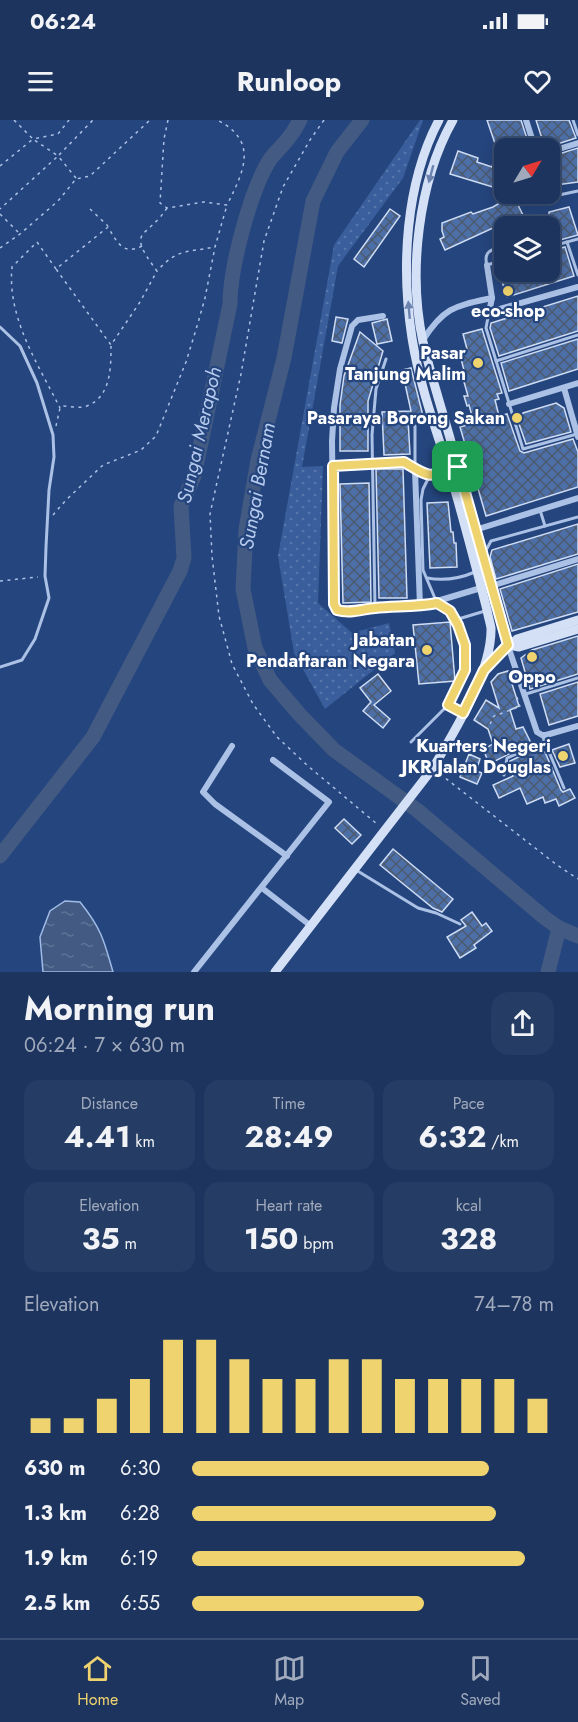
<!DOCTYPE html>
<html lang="en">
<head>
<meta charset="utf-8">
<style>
	body { margin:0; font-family:Jost,sans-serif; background:#253c64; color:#f1f3f6; height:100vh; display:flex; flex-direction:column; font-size:22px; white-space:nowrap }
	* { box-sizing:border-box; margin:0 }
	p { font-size:20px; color:#a0aabc }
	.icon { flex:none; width:33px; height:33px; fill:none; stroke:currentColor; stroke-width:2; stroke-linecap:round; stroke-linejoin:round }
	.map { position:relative; height:852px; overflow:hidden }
	.panel { display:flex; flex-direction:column; background:#1c345e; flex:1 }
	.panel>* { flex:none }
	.needle { width:39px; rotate:52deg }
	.tools { position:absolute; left:494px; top:18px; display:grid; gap:12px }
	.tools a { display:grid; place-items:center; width:66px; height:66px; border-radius:12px; background:#1c345e; box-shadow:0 3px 15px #0003,0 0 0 2px #3a4f73; font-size:30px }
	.pin { position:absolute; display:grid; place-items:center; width:51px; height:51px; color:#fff; margin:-26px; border-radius:12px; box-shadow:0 3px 9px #0006 }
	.round { display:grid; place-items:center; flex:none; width:63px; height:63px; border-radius:18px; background:#253c64 }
	.summary { display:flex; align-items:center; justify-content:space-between; height:102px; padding:0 24px }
	h1 { font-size:33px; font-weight:700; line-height:45px }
	.metrics { display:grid; grid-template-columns:repeat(3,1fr); gap:9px; height:102px; padding:6px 24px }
	.metrics div { display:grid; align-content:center; border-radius:15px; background:#253c64; text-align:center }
	.metrics b { font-size:30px; font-weight:700 }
	.metrics small { font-size:16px; font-weight:400 }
	.metrics p { font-size:16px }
	.chart { height:168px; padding:12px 24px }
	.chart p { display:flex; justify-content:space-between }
	.chart svg { width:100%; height:108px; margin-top:6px; stroke:#efd36f; stroke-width:6 }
	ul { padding:0 24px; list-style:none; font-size:20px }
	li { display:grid; grid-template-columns:96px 72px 1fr; align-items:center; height:45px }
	li i { height:15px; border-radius:8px; background:#efd36f }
	.status { display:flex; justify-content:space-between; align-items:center; height:42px; padding:0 30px; background:#1c345e; direction:ltr }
	.status svg { height:16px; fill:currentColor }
	header { display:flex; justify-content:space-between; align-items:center; height:78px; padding:0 24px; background:#1c345e; font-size:27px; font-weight:700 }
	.tab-bar { display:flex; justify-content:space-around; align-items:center; height:84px; border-top:2px solid #3a4f73; background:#1c345e; font-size:16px; color:#a0aabc }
	.tab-bar a { display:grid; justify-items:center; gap:3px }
	.tab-bar .on { color:#efd36f }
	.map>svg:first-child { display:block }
</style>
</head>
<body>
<div class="status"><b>06:24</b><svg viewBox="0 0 49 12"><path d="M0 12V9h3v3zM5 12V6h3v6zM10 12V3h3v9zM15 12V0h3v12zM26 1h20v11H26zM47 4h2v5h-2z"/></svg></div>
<header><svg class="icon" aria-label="menu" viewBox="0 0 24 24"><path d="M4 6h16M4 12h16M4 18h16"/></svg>Runloop<svg class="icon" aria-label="heart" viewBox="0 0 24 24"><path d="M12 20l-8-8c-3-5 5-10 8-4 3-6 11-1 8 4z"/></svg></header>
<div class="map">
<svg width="578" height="852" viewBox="0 0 578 852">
	<defs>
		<pattern id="grass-dots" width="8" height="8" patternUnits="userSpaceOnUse" patternTransform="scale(1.5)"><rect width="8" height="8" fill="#395e9b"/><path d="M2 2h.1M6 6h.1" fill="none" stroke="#5776aa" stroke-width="1.8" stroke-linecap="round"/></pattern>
		<pattern id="water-ripples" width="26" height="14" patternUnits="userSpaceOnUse" patternTransform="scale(1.5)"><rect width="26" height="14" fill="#435a83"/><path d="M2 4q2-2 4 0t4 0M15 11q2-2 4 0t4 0" fill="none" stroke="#5f7396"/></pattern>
		<pattern id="building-cross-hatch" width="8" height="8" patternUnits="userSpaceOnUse" patternTransform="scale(1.5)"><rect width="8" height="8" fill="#4d6fa7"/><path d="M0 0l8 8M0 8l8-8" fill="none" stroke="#4c5a70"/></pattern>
	</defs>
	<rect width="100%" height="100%" fill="#25457e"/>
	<!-- grass -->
	<polygon fill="url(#grass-dots)" points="420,0 423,0 403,58 338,146 302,347 323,346 318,483 352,513 389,503 395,533 325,589 294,533 278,436 334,125"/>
	<!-- water -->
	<path fill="url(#water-ripples)" stroke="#9fbbe6" stroke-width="1.5" d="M65,781L80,782C101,808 104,820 113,852H43L40,817L50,791Z"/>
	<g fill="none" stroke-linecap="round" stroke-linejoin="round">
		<!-- river -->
		<g stroke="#435a83" stroke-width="15">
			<polyline points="362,0 337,32 313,81 284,238 258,340 246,409 243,469 255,528 270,560 300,595 334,630 417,690 545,798 559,808 578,816"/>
			<path d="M0,736L93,617L180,451L184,438L181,386L194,356L230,184C230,148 250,72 269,41C275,32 284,25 290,16C294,11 297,5 300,0"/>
			<polyline points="548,852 559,808"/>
		</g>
	</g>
	<!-- building -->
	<g fill="url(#building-cross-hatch)" stroke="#cedcf4" stroke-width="1.5">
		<polygon points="487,0 521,0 530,28 504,28 503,47"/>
		<polygon points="536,0 569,0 576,18 545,28"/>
		<polygon points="578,28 578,62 549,66 549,37"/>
		<polygon points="458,31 478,38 477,42 492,47 493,43 500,46 493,67 450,54"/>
		<polygon points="513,75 525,99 540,95 542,106 508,106 506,102 445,130 440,119 444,117 442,111 442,103 471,92 473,94 493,87"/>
		<polygon points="569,87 578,115 549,123 549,92"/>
		<polygon points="390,89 400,96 364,147 354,139"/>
		<polygon points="565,127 574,156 507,177 499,152 549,152 549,131"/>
		<polygon points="578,176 578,211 499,236 490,208 491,203"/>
		<polygon points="336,197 348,199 342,223 332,221"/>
		<polygon points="387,199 392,221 377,224 372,203"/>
		<polygon points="482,209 502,273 497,274 499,279 495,280 499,296 507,294 520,331 524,333 573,319 578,332 578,367 486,396 460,307 474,303 469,285 467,286 464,276 468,276 462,255 465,254 459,231 467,229 463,214"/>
		<polygon points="360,212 383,231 368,281 368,331 340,331 340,285 344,256"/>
		<polygon points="578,219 578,249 509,271 501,243"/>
		<polygon points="411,248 423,296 408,299 410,334 384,335 382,292 411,291 402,250"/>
		<polygon points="556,283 564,288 571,312 526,324 518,301 523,293"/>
		<polygon points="376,349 403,349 407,478 379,478"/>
		<polygon points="369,363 371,482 343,483 340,364"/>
		<polygon points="448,382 451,412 453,412 454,423 456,423 457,447 430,448 427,383"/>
		<polygon points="578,404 578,434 496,459 490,437 492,430"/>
		<polygon points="578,444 578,492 512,511 500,469"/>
		<polygon points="450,502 455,561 419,564 413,505"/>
		<polygon points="578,516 578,554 530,569 521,538 532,530"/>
		<polygon points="508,551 519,586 510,590 516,609 523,607 531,623 489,644 484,631 484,629 493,624 488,609 474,600 486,580 499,588 491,562 498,554"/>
		<polygon points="378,554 391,571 374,585 390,599 383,608 363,591 371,582 360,568"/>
		<polygon points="578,562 578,596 549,605 540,574"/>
		<polygon points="569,624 575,643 560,647 552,630"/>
		<polygon points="540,627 542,632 545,632 561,670 563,672 570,669 575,678 559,686 556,679 545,683 543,677 527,684 520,668 499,678 493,665 513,656 509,646 510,641"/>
		<polygon points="469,634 480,639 476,651 482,653 477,664 460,657"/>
		<polygon points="344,699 361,715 352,724 335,708"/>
		<polygon points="393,729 453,779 442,792 433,788 380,745"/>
		<polygon points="472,792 482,806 486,803 492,811 474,825 476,828 460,838 447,817 466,806 461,800"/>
	</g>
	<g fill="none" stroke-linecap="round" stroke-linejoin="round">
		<!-- path -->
		<g stroke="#abc1e5" stroke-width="1.5" stroke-dasharray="3 4.5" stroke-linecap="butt">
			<polyline points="14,0 33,19 58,14 69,0"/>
			<path d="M168,0L164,19L160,83L167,88L204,82L227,85C244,51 259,21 217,0"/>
			<polyline points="324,0 310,20 283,67 264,121 241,254 210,394 212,436 219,496 232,544 253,584 277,617 308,646 377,704"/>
			<polyline points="0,46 33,19 58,36 0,89"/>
			<polyline points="76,58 58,36 93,0"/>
			<path d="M167,88C146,120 125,108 157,151C178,128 186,133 214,127"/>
			<polyline points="90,89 108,106"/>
			<polyline points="0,94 20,114"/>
			<path d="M142,126C123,136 117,122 108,107L56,149L111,225L140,182L157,151"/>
			<polyline points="0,128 20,114 58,81 76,59 90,56 150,0"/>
			<path d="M56,149L37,122L12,147C7,198 38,244 60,288"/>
			<path d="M56,306L60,288L63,286C70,286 81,289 87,286C111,277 111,247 111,226"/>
			<polyline points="53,395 66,380 103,345 141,330 156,316 186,242 198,203 205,178 215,127 227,85"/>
			<polyline points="0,461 38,457"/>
			<polyline points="517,577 520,587"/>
			<polyline points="490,604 494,596 519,587"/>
			<polyline points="440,654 557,745 578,759"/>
		</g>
		<!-- lane -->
		<g stroke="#abc1e5" stroke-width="3">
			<polyline points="573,0 578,15"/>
			<polyline points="559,75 578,71"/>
			<polyline points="567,122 578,155"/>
			<path d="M503,127C491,129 483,132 487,145L504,140"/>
			<polyline points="549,127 578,119"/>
			<polyline points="489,192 486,208 523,329 577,314"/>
			<polyline points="0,207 20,226 37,263 53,315 54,337 49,370 46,427 45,456 49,478 35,519 22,540 0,547"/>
			<polyline points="496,241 578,215"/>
			<polyline points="415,348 415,306"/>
			<polyline points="430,355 423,369 421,380 423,450 437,483 450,491 458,505 465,525 465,550 448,585 463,593"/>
			<polyline points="540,390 545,406"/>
			<polyline points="485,432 491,421 578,397"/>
			<path d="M427,458C443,461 461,458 475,452"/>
			<polyline points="375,487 372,315 376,269 386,239"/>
			<polyline points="455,500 485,491"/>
			<polyline points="526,574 578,558"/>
			<polyline points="542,615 564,668"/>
			<polyline points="411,622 448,585"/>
			<polyline points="504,655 507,638 545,621"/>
			<polyline points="356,750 418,788 436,793 460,804"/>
		</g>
		<!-- street -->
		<g stroke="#abc1e5" stroke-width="6">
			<polyline points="526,0 535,28"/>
			<polyline points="549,32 578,23"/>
			<polyline points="487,145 492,178 489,192 578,167"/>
			<polyline points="383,196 358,200 352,206 340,249 334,288 332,321 334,484 337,490 346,492 375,488 417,487 481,468"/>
			<path d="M423,220C444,187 455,186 492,178"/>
			<polyline points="564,268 578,317"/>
			<polyline points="509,284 578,263"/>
			<polyline points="333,346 404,342 419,353 430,355 451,349"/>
			<polyline points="415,350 420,486"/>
			<polyline points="475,410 578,378"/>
			<polyline points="491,466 578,439"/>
			<polyline points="508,526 537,612 542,615 546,615 578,606"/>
			<polyline points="232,626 203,672 215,684 287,736"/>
			<polyline points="262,768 311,806"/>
			<polyline points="194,852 329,682 273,640"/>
		</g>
		<!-- secondary -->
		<g stroke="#d4e0f5" stroke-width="9">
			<path d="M453,0C418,62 408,153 423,222C432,261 445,298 455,336C473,399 489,463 508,525"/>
			<polyline points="508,525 519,527 578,509"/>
			<polyline points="484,550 517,519 578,500"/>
			<path d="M275,852L433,648C454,612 492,552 491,508C490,502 488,496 487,490C475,443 463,396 449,350C435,307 419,263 412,218C401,148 405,64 439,0"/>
		</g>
	</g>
	<!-- one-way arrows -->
	<defs><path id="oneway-solid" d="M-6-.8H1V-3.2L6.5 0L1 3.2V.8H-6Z" transform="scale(1.5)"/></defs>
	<g fill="#6b83ae">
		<use href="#oneway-solid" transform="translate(431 54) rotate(105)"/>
		<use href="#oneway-solid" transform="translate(409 190) rotate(-95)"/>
	</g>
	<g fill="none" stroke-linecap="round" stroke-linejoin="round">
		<defs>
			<path id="route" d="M404,342C431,358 427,358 458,347L508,525L484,550L463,593L448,585L465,550V525L458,505L450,491L437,483C416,487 396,486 375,488C362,489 351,494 337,490L334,484L333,346Z"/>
		</defs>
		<!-- route casing -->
		<use href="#route" stroke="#fff" stroke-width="12"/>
		<!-- route -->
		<use href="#route" stroke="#efd36f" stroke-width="8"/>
	</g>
	<!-- markers -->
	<g fill="#efd36f" stroke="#25457e" stroke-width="2">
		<circle cx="508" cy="171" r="6"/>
		<circle cx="478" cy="243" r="6"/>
		<circle cx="517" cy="298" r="6"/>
		<circle cx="427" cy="530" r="6"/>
		<circle cx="532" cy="537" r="6"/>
		<circle cx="563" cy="636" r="6"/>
	</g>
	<g text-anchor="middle" stroke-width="4.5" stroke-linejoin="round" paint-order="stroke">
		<!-- poi labels -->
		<g font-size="18" font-weight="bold" fill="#fff" stroke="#25457e" text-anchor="end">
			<text x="508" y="197" text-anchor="middle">eco-shop</text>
			<text x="466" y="239">Pasar<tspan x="466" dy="21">Tanjung Malim</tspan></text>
			<text x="505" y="304">Pasaraya Borong Sakan</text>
			<text x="415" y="526">Jabatan<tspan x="415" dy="21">Pendaftaran Negara</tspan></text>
			<text x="532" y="563" text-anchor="middle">Oppo</text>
			<text x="551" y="632">Kuarters Negeri<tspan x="551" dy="21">JKR Jalan Douglas</tspan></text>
		</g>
		<!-- water labels -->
		<g font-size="20" font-style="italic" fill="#b6cbed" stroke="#25457e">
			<text transform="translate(199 315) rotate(-77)" y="7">Sungai Merapoh</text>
			<text transform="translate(257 366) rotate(-80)" y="7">Sungai Bernam</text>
		</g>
	</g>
</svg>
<div class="tools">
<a><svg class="needle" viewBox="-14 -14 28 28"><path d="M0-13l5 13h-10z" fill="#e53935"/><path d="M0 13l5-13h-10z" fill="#a0aabc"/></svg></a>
<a><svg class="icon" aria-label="layers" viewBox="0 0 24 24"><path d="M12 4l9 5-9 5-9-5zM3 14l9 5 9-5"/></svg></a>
</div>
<div class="pin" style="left:458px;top:347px;background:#1e9e55"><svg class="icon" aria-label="arrive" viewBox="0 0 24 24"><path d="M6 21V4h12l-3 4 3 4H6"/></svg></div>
</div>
<section class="panel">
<div class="summary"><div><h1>Morning run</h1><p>06:24 · 7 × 630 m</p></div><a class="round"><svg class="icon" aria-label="share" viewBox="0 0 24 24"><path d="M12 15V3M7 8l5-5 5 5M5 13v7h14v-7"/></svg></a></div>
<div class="metrics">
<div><p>Distance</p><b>4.41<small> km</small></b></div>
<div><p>Time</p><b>28:49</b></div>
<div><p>Pace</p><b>6:32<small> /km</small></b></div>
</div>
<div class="metrics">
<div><p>Elevation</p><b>35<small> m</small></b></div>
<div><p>Heart rate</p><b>150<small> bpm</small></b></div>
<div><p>kcal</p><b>328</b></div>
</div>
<div class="chart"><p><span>Elevation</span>74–78 m</p>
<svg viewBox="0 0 160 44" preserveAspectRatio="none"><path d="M5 44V38M15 44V38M25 44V30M35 44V22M45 44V6M55 44V6M65 44V14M75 44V22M85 44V22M95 44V14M105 44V14M115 44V22M125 44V22M135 44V22M145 44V22M155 44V30"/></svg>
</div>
<ul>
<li><b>630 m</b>6:30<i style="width:82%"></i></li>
<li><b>1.3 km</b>6:28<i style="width:84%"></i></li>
<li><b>1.9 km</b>6:19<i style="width:92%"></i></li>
<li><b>2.5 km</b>6:55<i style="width:64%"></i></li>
</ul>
</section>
<nav class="tab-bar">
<a class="on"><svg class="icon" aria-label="home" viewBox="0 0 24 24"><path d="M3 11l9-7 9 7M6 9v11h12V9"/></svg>Home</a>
<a><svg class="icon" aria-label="map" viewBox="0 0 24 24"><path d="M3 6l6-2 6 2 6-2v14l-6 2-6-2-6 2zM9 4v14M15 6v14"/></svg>Map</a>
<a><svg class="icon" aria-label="saved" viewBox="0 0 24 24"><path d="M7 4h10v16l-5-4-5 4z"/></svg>Saved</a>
</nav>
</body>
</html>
